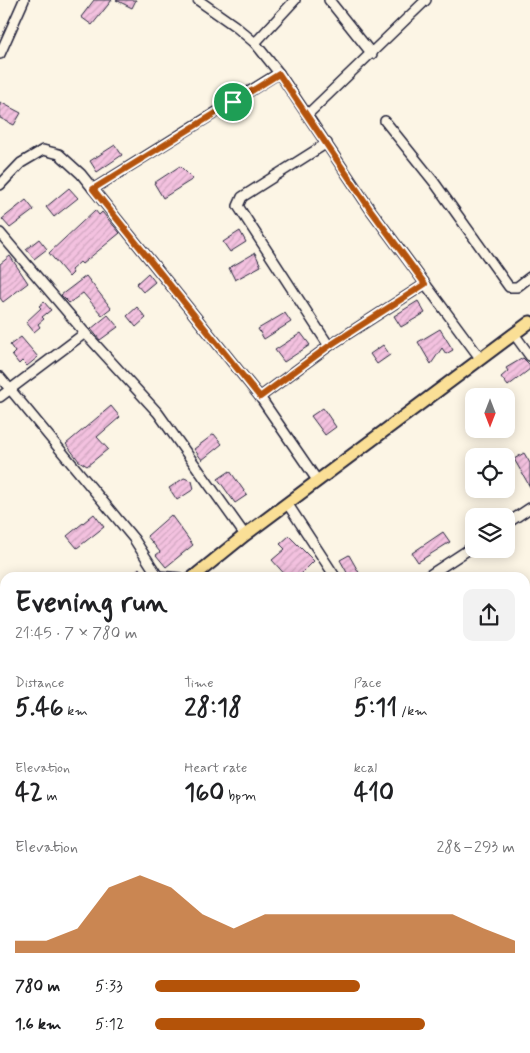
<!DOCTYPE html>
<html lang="en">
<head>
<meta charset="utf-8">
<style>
	body { margin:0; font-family:Mynerve,sans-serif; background:#f2f2f2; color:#202124; height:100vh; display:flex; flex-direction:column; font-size:19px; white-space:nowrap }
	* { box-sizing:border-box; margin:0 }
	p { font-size:16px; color:#757577 }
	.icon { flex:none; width:28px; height:28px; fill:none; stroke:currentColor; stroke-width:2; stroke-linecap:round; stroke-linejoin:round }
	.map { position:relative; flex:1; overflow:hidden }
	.panel { position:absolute; left:0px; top:572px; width:530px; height:481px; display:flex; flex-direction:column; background:#fff; border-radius:15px 15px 0 0; box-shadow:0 2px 12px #0003 }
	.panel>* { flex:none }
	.needle { width:32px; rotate:180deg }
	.tools { position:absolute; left:465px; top:388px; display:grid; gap:10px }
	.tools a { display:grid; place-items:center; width:50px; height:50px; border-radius:10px; background:#fff; box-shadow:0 2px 12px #0003; font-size:25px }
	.pin { position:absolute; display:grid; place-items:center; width:42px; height:42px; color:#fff; margin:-21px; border:2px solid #fff; border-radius:50%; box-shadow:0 1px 5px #0007 }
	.round { display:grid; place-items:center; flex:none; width:52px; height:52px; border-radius:10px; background:#f2f2f2 }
	.summary { display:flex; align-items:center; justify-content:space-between; height:85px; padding:0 15px }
	h1 { font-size:28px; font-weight:800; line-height:38px }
	.metrics { display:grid; grid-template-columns:repeat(3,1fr); gap:8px; height:85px; padding:5px 15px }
	.metrics div { display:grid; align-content:center }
	.metrics b { font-size:25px; font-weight:800 }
	.metrics small { font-size:14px; font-weight:400 }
	.metrics p { font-size:14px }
	.chart { height:140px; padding:10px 15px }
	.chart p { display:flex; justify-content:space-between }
	.chart svg { width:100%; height:90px; margin-top:5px; fill:#b45309; opacity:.7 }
	ul { padding:0 15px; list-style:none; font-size:16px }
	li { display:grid; grid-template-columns:80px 60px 1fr; align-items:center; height:38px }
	li i { height:12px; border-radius:6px; background:#b45309 }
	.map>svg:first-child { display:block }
</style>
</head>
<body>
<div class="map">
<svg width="530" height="1053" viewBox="0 0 530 1053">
	<defs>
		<pattern id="building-hatch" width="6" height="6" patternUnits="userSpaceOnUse" patternTransform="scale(1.25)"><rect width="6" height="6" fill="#f3c1df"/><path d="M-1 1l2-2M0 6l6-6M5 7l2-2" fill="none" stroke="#d0a6c0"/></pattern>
	</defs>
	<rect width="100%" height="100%" fill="#fcf5e5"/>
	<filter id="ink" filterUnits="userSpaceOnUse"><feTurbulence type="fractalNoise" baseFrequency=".02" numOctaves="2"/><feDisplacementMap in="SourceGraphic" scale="10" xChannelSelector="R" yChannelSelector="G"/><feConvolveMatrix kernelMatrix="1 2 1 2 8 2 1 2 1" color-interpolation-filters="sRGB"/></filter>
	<g filter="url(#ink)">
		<!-- building -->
		<g fill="url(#building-hatch)" stroke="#22223b">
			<polygon points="94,0 112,0 92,25 81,17"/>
			<polygon points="116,0 136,0 132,8"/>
			<polygon points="0,102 21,113 14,125 0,118"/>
			<polygon points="115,145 122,155 97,172 90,161"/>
			<polygon points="180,166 193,179 163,198 154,183"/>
			<polygon points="69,188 78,198 54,217 46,207"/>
			<polygon points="26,200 34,210 10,228 2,219"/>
			<polygon points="95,210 99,215 102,212 120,233 82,264 80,262 71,270 73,273 69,277 49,253"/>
			<polygon points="240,231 246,242 230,252 223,242"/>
			<polygon points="39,239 47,249 34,259 26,249"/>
			<polygon points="255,253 261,266 235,280 229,268"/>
			<polygon points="10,256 28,283 3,302 0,298 0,264"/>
			<polygon points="148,273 155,282 143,292 136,284"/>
			<polygon points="86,276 111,308 102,315 83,293 69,303 61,295"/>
			<polygon points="418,301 425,313 401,327 394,316"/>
			<polygon points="44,302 51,310 42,317 44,319 38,324 40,327 34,332 26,322 41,308 39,306"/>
			<polygon points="137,307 146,318 136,327 127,316"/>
			<polygon points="285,313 291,322 264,339 258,329"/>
			<polygon points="108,315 118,327 100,340 91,329"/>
			<polygon points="440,329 453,350 446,354 442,348 431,364 418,342"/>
			<polygon points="301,333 310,345 284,362 275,350"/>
			<polygon points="21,337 38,357 27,366 22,361 19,364 12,355 15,352 10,345"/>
			<polygon points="383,345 390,355 377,364 370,354"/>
			<polygon points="523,358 530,365 530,369 508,386 501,377 508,371 506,368"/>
			<polygon points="111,406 120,417 97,437 108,449 87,466 79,461 66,444"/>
			<polygon points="323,408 336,427 325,435 311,416"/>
			<polygon points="214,434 222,444 202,460 194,449"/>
			<polygon points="524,453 530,463 530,487 514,459"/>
			<polygon points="230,471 247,495 235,503 218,479"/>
			<polygon points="184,478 192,481 194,489 177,500 169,488"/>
			<polygon points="94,514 104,527 77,548 67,536"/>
			<polygon points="171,515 193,545 166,567 156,555 160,552 147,536"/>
			<polygon points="443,532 450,542 418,562 412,553"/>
			<polygon points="289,536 314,561 301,574 304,578 288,578 272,560 285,549 280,544"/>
			<polygon points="349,555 362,578 350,578 340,560"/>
			<polygon points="139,568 147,578 128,578"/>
		</g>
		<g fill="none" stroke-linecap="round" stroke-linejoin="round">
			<defs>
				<g id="minor">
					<polyline points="198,0 235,26 255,43 279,73 370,209 480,358"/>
					<polyline points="329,0 372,54"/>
					<polyline points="255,43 295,0"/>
					<polyline points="0,54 24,0"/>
					<polyline points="308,114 426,0"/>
					<polyline points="385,121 434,182 509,287 517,287 530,277"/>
					<polyline points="327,143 242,197 238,206 329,346"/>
					<polyline points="0,185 21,163 43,150 59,154 81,174 260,397 317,480"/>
					<polyline points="93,189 279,73"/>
					<polyline points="0,233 85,333 158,413 245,535"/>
					<polyline points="514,334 530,356"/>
					<polyline points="0,377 134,539 159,578"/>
					<polyline points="0,397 85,333"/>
					<polyline points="260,397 329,346 425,284"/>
					<polyline points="287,503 336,578"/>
					<polyline points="506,524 530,508"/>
					<polyline points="158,576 181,578"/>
					<polyline points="425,578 474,546"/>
					<polyline points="525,635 530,632"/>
					<polyline points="525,731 530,729"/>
					<polyline points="0,801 5,808"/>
					<polyline points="525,845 530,849"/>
					<polyline points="525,881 530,875"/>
					<polyline points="525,959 530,965"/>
					<polyline points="0,985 5,981"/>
					<polyline points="0,1046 7,1053"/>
					<polyline points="191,1049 195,1053"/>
					<polyline points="497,1049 500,1053"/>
					<polyline points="153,1053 156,1049"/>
					<polyline points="226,1053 235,1049"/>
				</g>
				<g id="major">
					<polyline points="192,578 245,535 530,322"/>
					<polyline points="0,732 5,728"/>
				</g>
			</defs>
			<!-- minor casing -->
			<use href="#minor" stroke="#22223b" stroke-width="12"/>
			<!-- major casing -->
			<use href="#major" stroke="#22223b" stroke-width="15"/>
			<!-- minor -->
			<use href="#minor" stroke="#fcf5e5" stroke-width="9"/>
			<!-- major -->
			<use href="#major" stroke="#fadf96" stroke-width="11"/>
		</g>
	</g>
	<g fill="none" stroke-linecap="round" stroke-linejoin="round" filter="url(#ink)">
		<defs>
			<polygon id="route" points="279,74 370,209 425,284 329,346 260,397 93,189"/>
		</defs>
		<!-- route casing -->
		<use href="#route" stroke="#fff" stroke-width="10"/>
		<!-- route -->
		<use href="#route" stroke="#b45309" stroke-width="6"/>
	</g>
</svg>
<div class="tools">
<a><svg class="needle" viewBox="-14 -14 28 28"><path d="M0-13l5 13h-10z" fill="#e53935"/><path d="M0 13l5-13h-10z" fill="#757577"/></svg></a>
<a><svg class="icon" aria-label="locate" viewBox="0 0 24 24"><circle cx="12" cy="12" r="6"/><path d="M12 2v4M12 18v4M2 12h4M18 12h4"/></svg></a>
<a><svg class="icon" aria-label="layers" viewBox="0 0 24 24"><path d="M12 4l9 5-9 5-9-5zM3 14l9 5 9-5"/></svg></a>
</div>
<div class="pin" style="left:233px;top:102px;background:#1e9e55"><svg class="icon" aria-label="arrive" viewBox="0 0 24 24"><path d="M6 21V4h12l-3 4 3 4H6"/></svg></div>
<section class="panel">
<div class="summary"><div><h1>Evening run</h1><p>21:45 · 7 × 780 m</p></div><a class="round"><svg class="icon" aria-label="share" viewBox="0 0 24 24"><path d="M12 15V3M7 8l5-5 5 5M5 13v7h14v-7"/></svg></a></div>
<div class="metrics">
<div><p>Distance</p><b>5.46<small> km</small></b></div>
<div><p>Time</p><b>28:18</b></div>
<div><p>Pace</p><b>5:11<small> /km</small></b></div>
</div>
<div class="metrics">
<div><p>Elevation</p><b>42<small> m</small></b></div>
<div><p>Heart rate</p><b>160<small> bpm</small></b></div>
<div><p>kcal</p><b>410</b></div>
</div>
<div class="chart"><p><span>Elevation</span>288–293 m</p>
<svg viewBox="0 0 160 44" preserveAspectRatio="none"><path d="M0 44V38L10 38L20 32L30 12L40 6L50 12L60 25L70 32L80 25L90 25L100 25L110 25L120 25L130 25L140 25L150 32L160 38V44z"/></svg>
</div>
<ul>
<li><b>780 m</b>5:33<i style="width:57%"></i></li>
<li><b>1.6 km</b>5:12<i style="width:75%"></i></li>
</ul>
</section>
</div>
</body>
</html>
